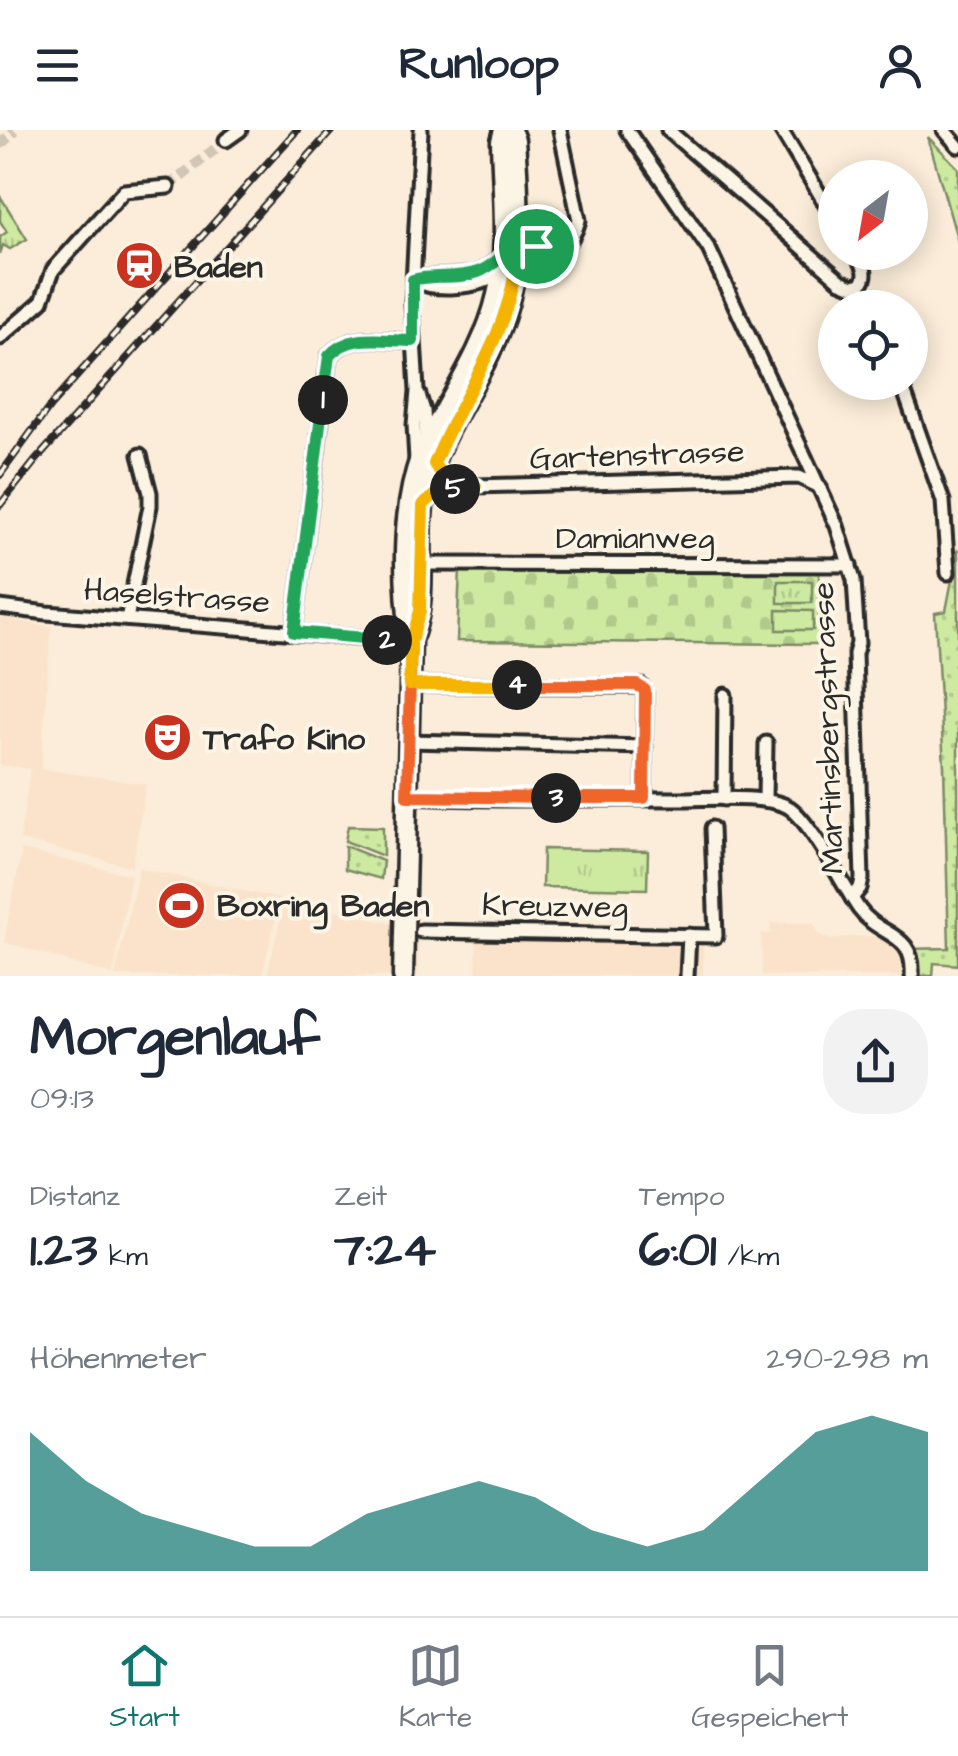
<!DOCTYPE html>
<html lang="de">
<head>
<meta charset="utf-8">
<style>
	body { margin:0; font-family:"Architects Daughter",sans-serif; background:#f2f2f3; color:#1f2937; height:100vh; display:flex; flex-direction:column; font-size:38px; white-space:nowrap }
	* { box-sizing:border-box; margin:0 }
	p { font-size:32px; color:#747a83 }
	.icon { flex:none; width:55px; height:55px; fill:none; stroke:currentColor; stroke-width:2; stroke-linecap:round; stroke-linejoin:round }
	.map { position:relative; height:846px; overflow:hidden }
	.panel { display:flex; flex-direction:column; background:#fff; flex:1 }
	.panel>* { flex:none }
	.needle { width:65px; rotate:211deg }
	.buttons { position:absolute; left:818px; top:30px; display:grid; gap:20px }
	.buttons a { display:grid; place-items:center; width:110px; height:110px; border-radius:50%; background:#fff; box-shadow:0 5px 25px #0003; font-size:50px }
	.pin { position:absolute; display:grid; place-items:center; width:85px; height:85px; color:#fff; margin:-42px; border:5px solid #fff; border-radius:50%; box-shadow:0 2px 10px #0007 }
	.km { position:absolute; width:50px; height:50px; margin:-25px; border-radius:50%; background:#222; color:#fff; font-size:28px; line-height:50px; text-align:center }
	.round { display:grid; place-items:center; flex:none; width:105px; height:105px; border-radius:40px; background:#f2f2f3 }
	.headline { display:flex; align-items:center; justify-content:space-between; height:170px; padding:0 30px }
	h1 { font-size:55px; font-weight:700; line-height:75px }
	.stats { display:grid; grid-template-columns:repeat(3,1fr); gap:15px; height:170px; padding:10px 30px }
	.stats div { display:grid; align-content:center }
	.stats b { font-size:50px; font-weight:700 }
	.stats small { font-size:28px; font-weight:400 }
	.stats p { font-size:28px }
	.chart { height:280px; padding:20px 30px }
	.chart p { display:flex; justify-content:space-between }
	.chart svg { width:100%; height:180px; margin-top:10px; fill:#0f766e; opacity:.7 }
	header { display:flex; justify-content:space-between; align-items:center; height:130px; padding:0 30px; background:#fff; font-size:45px; font-weight:700 }
	.dock { display:flex; justify-content:space-around; align-items:center; height:140px; border-top:2px solid #e0e1e3; background:#fff; font-size:28px; color:#747a83 }
	.dock a { display:grid; justify-items:center; gap:5px }
	.dock .on { color:#0f766e }
	.map>svg:first-child { display:block }
</style>
</head>
<body>
<header><svg class="icon" aria-label="menu" viewBox="0 0 24 24"><path d="M4 6h16M4 12h16M4 18h16"/></svg>Runloop<svg class="icon" aria-label="person" viewBox="0 0 24 24"><circle cx="12" cy="8" r="4"/><path d="M4 21q1-7 8-7t8 7"/></svg></header>
<div class="map">
<svg width="958" height="846" viewBox="0 0 958 846">
	<defs>
		<pattern id="grass-dots" width="8" height="8" patternUnits="userSpaceOnUse" patternTransform="scale(2.5)"><rect width="8" height="8" fill="#ceeaa1"/><path d="M2 2h.1M6 6h.1" fill="none" stroke="#b1c98b" stroke-width="1.8" stroke-linecap="round"/></pattern>
		<pattern id="cemetery-stones" width="16" height="16" patternUnits="userSpaceOnUse" patternTransform="scale(2.5)"><rect width="16" height="16" fill="#ceeaa1"/><path d="M2 7V4a2 2 0 0 1 4 0v3zM10 15v-3a2 2 0 0 1 4 0v3z" fill="#b1c98b"/></pattern>
		<pattern id="park-tufts" width="24" height="20" patternUnits="userSpaceOnUse" patternTransform="scale(2.5)"><rect width="24" height="20" fill="#ceeaa1"/><path d="M3 7l-1-3M5 7V3M7 7l1-3M15 17l-1-3M17 17v-4M19 17l1-3" fill="none" stroke="#b1c98b"/></pattern>
	</defs>
	<rect width="100%" height="100%" fill="#fbedd9"/>
	<filter id="ink" filterUnits="userSpaceOnUse"><feTurbulence type="fractalNoise" baseFrequency=".01" numOctaves="2"/><feDisplacementMap in="SourceGraphic" scale="20" xChannelSelector="R" yChannelSelector="G"/><feConvolveMatrix kernelMatrix="1 2 1 2 8 2 1 2 1" color-interpolation-filters="sRGB"/></filter>
	<g filter="url(#ink)">
		<!-- built -->
		<g fill="#fae3ca">
			<polygon points="0,487 51,497 41,639 146,654 132,737 20,710 30,639 0,635"/>
			<polygon points="22,720 131,745 113,845 4,812"/>
			<polygon points="139,738 280,769 262,846 115,846"/>
			<polygon points="285,769 420,800 418,846 267,846"/>
			<polygon points="771,793 813,793 820,805 831,810 842,807 874,806 895,816 904,832 903,846 762,846 761,803 771,804"/>
			<polygon points="703,799 703,846 476,846 477,808"/>
		</g>
		<!-- grass -->
		<g fill="url(#grass-dots)" stroke="#7c8a66" stroke-width="2.5">
			<polygon points="928,7 958,38 958,112"/>
			<polygon points="958,419 958,835 934,833 933,846 912,846 908,819 949,818 944,636 935,483 946,481"/>
			<polygon points="348,696 383,697 383,726 345,711"/>
			<polygon points="345,716 383,731 381,749 345,739"/>
		</g>
		<!-- cemetery -->
		<polygon fill="url(#cemetery-stones)" stroke="#7c8a66" stroke-width="2.5" points="460,438 819,438 819,514 457,511"/>
		<!-- park -->
		<g fill="url(#park-tufts)" stroke="#7c8a66" stroke-width="2.5">
			<polygon points="0,66 27,109 10,119 3,115 0,124 0,107 7,102 0,91"/>
			<rect x="778" y="451" width="34" height="22"/>
			<polygon points="777,480 813,481 813,500 777,500"/>
			<polygon points="543,719 648,721 647,759 542,757"/>
		</g>
		<g fill="none" stroke-linecap="round" stroke-linejoin="round">
			<!-- minor-tunnel -->
			<g stroke="#d1c6b6" stroke-width="11" stroke-dasharray="11 5.5" stroke-linecap="butt">
				<polyline points="0,15 15,0"/>
				<polyline points="168,57 226,10"/>
			</g>
			<defs>
				<g id="minor">
					<polyline points="627,0 709,119 837,396 854,450 858,513 855,524 862,749 860,758 852,768"/>
					<path d="M668,0L841,151L853,156L861,154C870,143 862,133 855,122"/>
					<polyline points="781,0 835,90"/>
					<polyline points="944,0 958,16"/>
					<polyline points="226,10 240,0"/>
					<path d="M413,150C434,161 469,158 491,149C501,146 510,139 520,136C548,126 570,124 579,90L560,0"/>
					<path d="M413,150C434,144 456,149 477,143C492,137 503,123 517,117C528,113 553,115 565,113"/>
					<polyline points="859,155 871,178"/>
					<polyline points="0,208 42,171 53,140 124,61 168,57"/>
					<polyline points="901,252 943,371 948,443"/>
					<polyline points="419,265 424,281 426,311"/>
					<polyline points="416,330 414,295 417,261 412,173 421,0"/>
					<polyline points="428,349 443,346 472,355"/>
					<path d="M423,375C443,357 453,362 476,356L799,347L820,357"/>
					<polyline points="421,434 850,435"/>
					<polyline points="0,477 47,483 411,512"/>
					<polyline points="127,489 150,376 150,363 140,325"/>
					<path d="M294,502L329,226C350,202 384,211 413,211"/>
					<polyline points="409,555 641,556 645,562 644,668"/>
					<polyline points="408,611 645,617"/>
					<path d="M407,667C496,671 587,668 676,669C702,669 770,664 790,678C812,694 842,754 859,779C880,808 915,801 912,846"/>
					<polyline points="724,669 725,565"/>
					<polyline points="765,670 766,613"/>
					<polyline points="421,801 716,806 712,698"/>
					<polyline points="687,846 689,805"/>
				</g>
				<g id="primary">
					<path d="M414,503C429,457 415,406 426,359C438,304 476,258 497,207C524,143 520,77 515,10L511,0"/>
					<path d="M403,846L411,512C403,451 400,384 421,325C446,273 484,222 497,165C509,118 502,59 501,11L504,0"/>
				</g>
			</defs>
			<!-- minor casing -->
			<use href="#minor" stroke="#2b2b2b" stroke-width="19"/>
			<!-- primary casing -->
			<use href="#primary" stroke="#2b2b2b" stroke-width="25"/>
			<!-- minor -->
			<use href="#minor" stroke="#fcf5e5" stroke-width="11"/>
			<!-- primary -->
			<use href="#primary" stroke="#fcf5e5" stroke-width="18"/>
			<defs>
				<g id="rail">
					<polyline points="0,345 51,275 297,0"/>
					<polyline points="0,375 36,330 332,0"/>
				</g>
			</defs>
			<!-- rail casing -->
			<use href="#rail" stroke="#2b2b2b" stroke-width="8"/>
			<!-- rail -->
			<use href="#rail" stroke="#fcf5e5" stroke-width="4" stroke-dasharray="11" stroke-linecap="butt"/>
		</g>
	</g>
	<g fill="none" stroke-linecap="round" stroke-linejoin="round" filter="url(#ink)">
		<defs>
			<path id="split-1" d="M323,270L329,226C350,202 384,211 413,211V150C434,144 456,150 478,142C493,137 507,120 519,116C524,115 530,116 536,116"/>
			<polyline id="split-2" points="323,270 294,502 387,510"/>
			<polyline id="split-3" points="387,510 411,512 407,666 556,668"/>
			<polyline id="split-4" points="517,555 637,555 645,560 644,668 556,668"/>
			<polyline id="split-5" points="455,359 438,362 423,375 420,481 411,512 409,555 517,555"/>
			<path id="split-6" d="M455,359L476,356L443,346L434,334C462,265 504,213 516,137L544,130L568,113L536,116"/>
		</defs>
		<!-- split-1 casing -->
		<use href="#split-1" stroke="#fff" stroke-width="20"/>
		<!-- split-2 casing -->
		<use href="#split-2" stroke="#fff" stroke-width="20"/>
		<!-- split-3 casing -->
		<use href="#split-3" stroke="#fff" stroke-width="20"/>
		<!-- split-4 casing -->
		<use href="#split-4" stroke="#fff" stroke-width="20"/>
		<!-- split-5 casing -->
		<use href="#split-5" stroke="#fff" stroke-width="20"/>
		<!-- split-6 casing -->
		<use href="#split-6" stroke="#fff" stroke-width="20"/>
		<!-- split-1 -->
		<use href="#split-1" stroke="#22a559" stroke-width="12"/>
		<!-- split-2 -->
		<use href="#split-2" stroke="#22a559" stroke-width="12"/>
		<!-- split-3 -->
		<use href="#split-3" stroke="#f0652b" stroke-width="12"/>
		<!-- split-4 -->
		<use href="#split-4" stroke="#f0652b" stroke-width="12"/>
		<!-- split-5 -->
		<use href="#split-5" stroke="#f5b400" stroke-width="12"/>
		<!-- split-6 -->
		<use href="#split-6" stroke="#f5b400" stroke-width="12"/>
	</g>
	<!-- icons -->
	<defs>
		<symbol id="station-disc" viewBox="-11 -11 22 22"><circle r="9.5" fill="#c8321e" stroke="#fcf5e5"/><path d="M-3-6H3Q5-6 5-4V2Q5 4 3 4L4.5 6H3L1.5 4h-3L-3 6H-4.5L-3 4Q-5 4-5 2V-4Q-5-6-3-6ZM-3.5-4v3h7v-3ZM-3.5 1v1.5H-2V1ZM2 1v1.5H3.5V1Z" fill="#fff"/></symbol>
		<symbol id="theatre-disc" viewBox="-11 -11 22 22"><circle r="9.5" fill="#c8321e" stroke="#fcf5e5"/><path d="M-5-5.5Q0-4 5-5.5V0Q5 5 0 6Q-5 5-5 0ZM-3.3-2.5H-1v1.5H-3.3ZM1-2.5H3.3v1.5H1ZM-2.8 1Q0 5.5 2.8 1Z" fill="#fff"/></symbol>
		<symbol id="stadium-disc" viewBox="-11 -11 22 22"><circle r="9.5" fill="#c8321e" stroke="#fcf5e5"/><path d="M0-5a6.5 5 0 1 0 0 10a6.5 5 0 1 0 0-10ZM-3.5-1.8h7v3.6h-7Z" fill="#fff"/></symbol>
	</defs>
	<g fill-rule="evenodd">
		<use href="#station-disc" x="112" y="108" width="55" height="55"/>
		<use href="#theatre-disc" x="140" y="580" width="55" height="55"/>
		<use href="#stadium-disc" x="154" y="748" width="55" height="55"/>
	</g>
	<g text-anchor="middle" stroke-width="8" stroke-linejoin="round" paint-order="stroke">
		<!-- poi labels -->
		<g font-size="32" font-weight="bold" fill="#2b2b2b" stroke="#fcf5e5" text-anchor="start">
			<text x="174" y="147">Baden</text>
			<text x="203" y="619">Trafo Kino</text>
			<text x="217" y="786">Boxring Baden</text>
		</g>
		<!-- street labels -->
		<g font-size="32" fill="#2b2b2b" stroke="#fcf5e5">
			<text transform="translate(637 324) rotate(-2)" y="11">Gartenstrasse</text>
			<text x="635" y="418">Damianweg</text>
			<text transform="translate(177 465) rotate(4)" y="11">Haselstrasse</text>
			<text transform="translate(827 598) rotate(-92)" y="11">Martinsbergstrasse</text>
			<text transform="translate(555 775) rotate(1)" y="11">Kreuzweg</text>
		</g>
	</g>
</svg>
<div class="buttons">
<a><svg class="needle" viewBox="-14 -14 28 28"><path d="M0-13l5 13h-10z" fill="#e53935"/><path d="M0 13l5-13h-10z" fill="#747a83"/></svg></a>
<a><svg class="icon" aria-label="locate" viewBox="0 0 24 24"><circle cx="12" cy="12" r="6"/><path d="M12 2v4M12 18v4M2 12h4M18 12h4"/></svg></a>
</div>
<div class="pin" style="left:536px;top:116px;background:#1e9e55"><svg class="icon" aria-label="arrive" viewBox="0 0 24 24"><path d="M6 21V4h12l-3 4 3 4H6"/></svg></div>
<b class="km" style="left:323px;top:270px">1</b>
<b class="km" style="left:387px;top:510px">2</b>
<b class="km" style="left:556px;top:668px">3</b>
<b class="km" style="left:517px;top:555px">4</b>
<b class="km" style="left:455px;top:359px">5</b>
</div>
<section class="panel">
<div class="headline"><div><h1>Morgenlauf</h1><p>09:13</p></div><a class="round"><svg class="icon" aria-label="share" viewBox="0 0 24 24"><path d="M12 15V3M7 8l5-5 5 5M5 13v7h14v-7"/></svg></a></div>
<div class="stats">
<div><p>Distanz</p><b>1.23<small> km</small></b></div>
<div><p>Zeit</p><b>7:24</b></div>
<div><p>Tempo</p><b>6:01<small> /km</small></b></div>
</div>
<div class="chart"><p><span>Höhenmeter</span>290–298 m</p>
<svg viewBox="0 0 160 44" preserveAspectRatio="none"><path d="M0 44V10L10 22L20 30L30 34L40 38L50 38L60 30L70 26L80 22L90 26L100 34L110 38L120 34L130 22L140 10L150 6L160 10V44z"/></svg>
</div>
</section>
<nav class="dock">
<a class="on"><svg class="icon" aria-label="home" viewBox="0 0 24 24"><path d="M3 11l9-7 9 7M6 9v11h12V9"/></svg>Start</a>
<a><svg class="icon" aria-label="map" viewBox="0 0 24 24"><path d="M3 6l6-2 6 2 6-2v14l-6 2-6-2-6 2zM9 4v14M15 6v14"/></svg>Karte</a>
<a><svg class="icon" aria-label="saved" viewBox="0 0 24 24"><path d="M7 4h10v16l-5-4-5 4z"/></svg>Gespeichert</a>
</nav>
</body>
</html>
